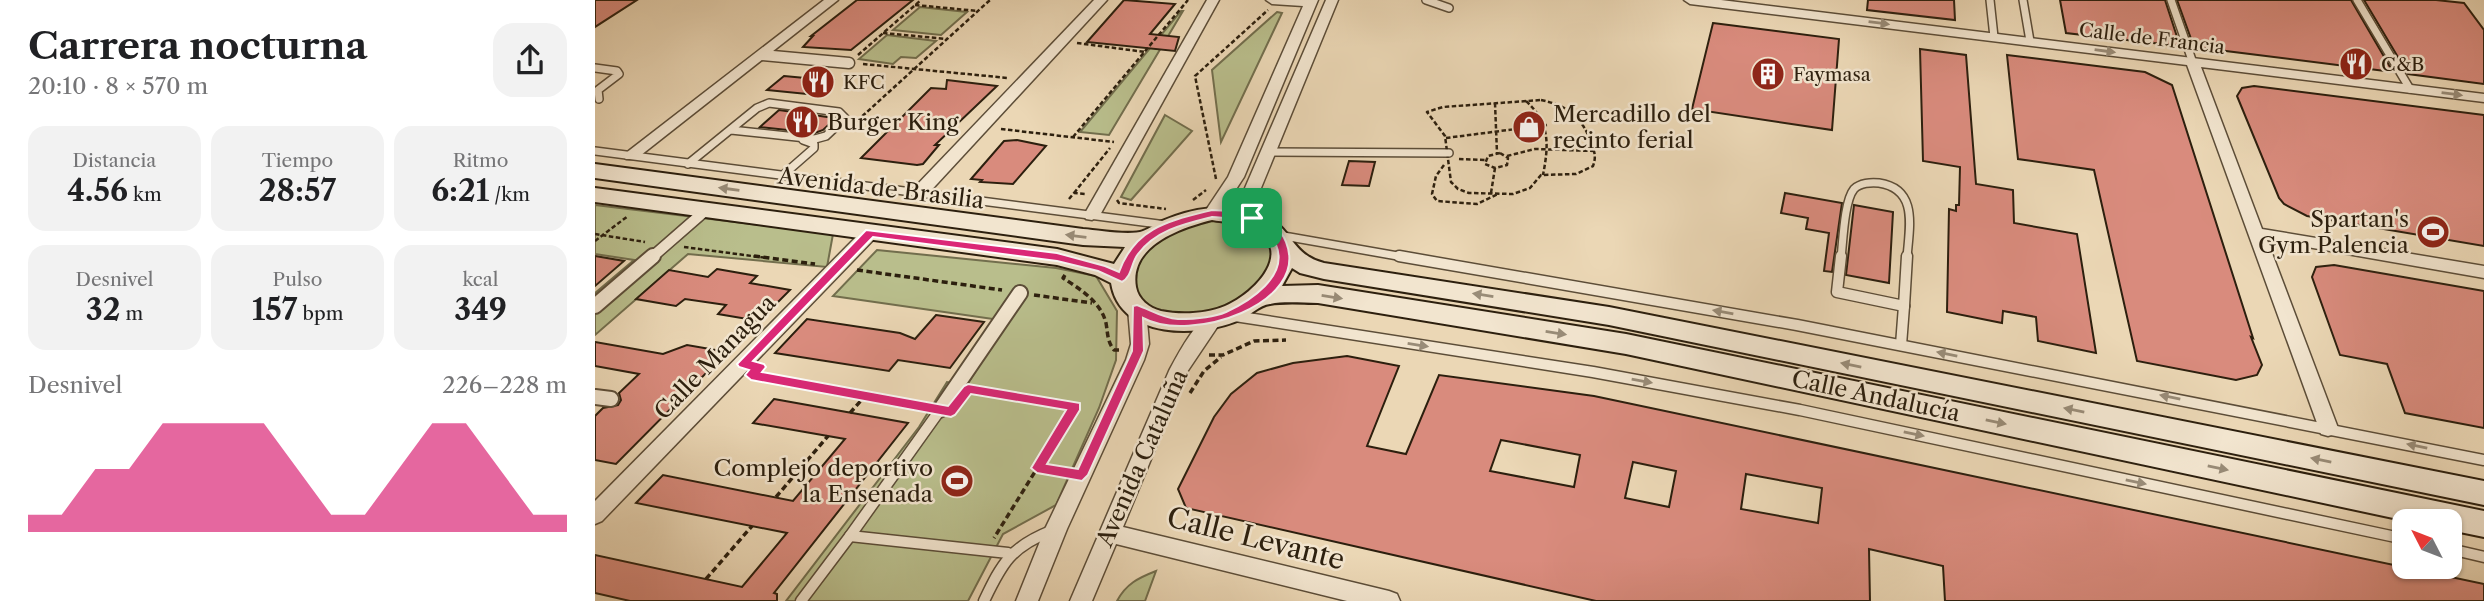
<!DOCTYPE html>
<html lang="es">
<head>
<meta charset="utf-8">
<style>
	body { margin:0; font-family:"Libre Caslon Text",serif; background:#f2f2f2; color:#202124; height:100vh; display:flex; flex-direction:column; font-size:26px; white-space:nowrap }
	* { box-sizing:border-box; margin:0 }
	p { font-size:23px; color:#757577 }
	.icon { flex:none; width:38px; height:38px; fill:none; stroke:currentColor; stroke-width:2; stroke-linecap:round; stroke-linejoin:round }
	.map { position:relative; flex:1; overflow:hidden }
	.panel { display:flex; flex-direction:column; background:#fff; width:595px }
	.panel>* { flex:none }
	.needle { width:46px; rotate:312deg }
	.controls { position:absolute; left:1797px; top:509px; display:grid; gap:14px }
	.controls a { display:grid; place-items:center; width:70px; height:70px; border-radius:14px; background:#fff; box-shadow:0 2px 5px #0004; font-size:35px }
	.pin { position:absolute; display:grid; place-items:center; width:60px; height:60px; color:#fff; margin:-30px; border-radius:14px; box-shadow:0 4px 10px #0006 }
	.round { display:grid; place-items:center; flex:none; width:74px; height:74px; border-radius:21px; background:#f2f2f2 }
	.headline { display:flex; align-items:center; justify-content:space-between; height:119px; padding:0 28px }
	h1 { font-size:38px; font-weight:800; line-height:52px }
	.metrics { display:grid; grid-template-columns:repeat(3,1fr); gap:10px; height:119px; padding:7px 28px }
	.metrics div { display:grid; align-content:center; border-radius:18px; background:#f2f2f2; text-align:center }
	.metrics b { font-size:30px; font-weight:800 }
	.metrics small { font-size:19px; font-weight:400 }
	.metrics p { font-size:19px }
	.chart { height:196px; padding:14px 28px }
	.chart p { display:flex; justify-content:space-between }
	.chart svg { width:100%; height:126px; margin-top:7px; fill:#db2777; opacity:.7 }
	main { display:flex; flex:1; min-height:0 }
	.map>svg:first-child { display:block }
</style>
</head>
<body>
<main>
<section class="panel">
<div class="headline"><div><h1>Carrera nocturna</h1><p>20:10 · 8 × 570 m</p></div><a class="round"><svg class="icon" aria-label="share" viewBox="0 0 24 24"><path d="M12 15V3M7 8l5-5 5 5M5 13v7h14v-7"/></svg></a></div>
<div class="metrics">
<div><p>Distancia</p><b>4.56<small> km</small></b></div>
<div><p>Tiempo</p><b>28:57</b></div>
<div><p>Ritmo</p><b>6:21<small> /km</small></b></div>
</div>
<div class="metrics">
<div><p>Desnivel</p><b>32<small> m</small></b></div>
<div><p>Pulso</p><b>157<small> bpm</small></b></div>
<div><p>kcal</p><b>349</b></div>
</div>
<div class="chart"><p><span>Desnivel</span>226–228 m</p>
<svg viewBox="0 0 160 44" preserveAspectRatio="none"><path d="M0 44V38L10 38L20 22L30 22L40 6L50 6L60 6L70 6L80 22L90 38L100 38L110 22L120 6L130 6L140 22L150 38L160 38V44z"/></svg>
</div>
</section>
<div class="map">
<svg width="1889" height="601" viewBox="0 0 1889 601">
	<rect width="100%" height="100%" fill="#ebd7b5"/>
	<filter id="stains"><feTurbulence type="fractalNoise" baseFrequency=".00286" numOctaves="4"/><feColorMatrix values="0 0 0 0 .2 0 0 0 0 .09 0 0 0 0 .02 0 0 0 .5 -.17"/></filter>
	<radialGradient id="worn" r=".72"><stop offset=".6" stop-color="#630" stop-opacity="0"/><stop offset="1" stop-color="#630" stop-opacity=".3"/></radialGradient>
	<!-- green -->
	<g fill="#b9be8c" stroke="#726e4d" stroke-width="2">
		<polygon points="325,7 372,12 346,35 298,30"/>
		<polygon points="586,11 588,11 514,135 485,132"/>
		<polygon points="682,12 687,13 626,142 617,70"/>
		<polygon points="292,35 341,41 321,58 306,57 298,64 264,59"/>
		<polygon points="570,115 597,131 536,200 526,197"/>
		<polygon points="0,205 238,234 232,267 93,254 0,335 0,293 39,260 0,254"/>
		<polygon points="597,217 672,225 685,274 618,320 542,309 535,255"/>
		<polygon points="282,250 461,268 501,276 522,311 521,360 504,408 461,505 408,534 373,601 191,601 324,427 352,382 372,385 412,321 238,296"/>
		<path d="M561,571L550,601H522C531,584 543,578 561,571Z"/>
	</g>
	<!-- building -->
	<g fill="#d98b7d" stroke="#2c1f0e" stroke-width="2" fill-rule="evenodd">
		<polygon points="0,0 42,0 0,27"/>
		<polygon points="262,0 318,0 256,50 208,47 218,36 216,36"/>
		<polygon points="529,0 580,4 555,34 584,37 580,51 492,42"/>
		<polygon points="1273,0 1359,0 1360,20 1272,10"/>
		<polygon points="1465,0 1570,0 1585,46 1471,33"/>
		<polygon points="1582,0 1756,0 1798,72 1599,47"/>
		<polygon points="1769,0 1841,0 1869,3 1889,30 1889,84 1813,74"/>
		<polygon points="1118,23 1244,39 1237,130 1097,109"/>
		<polygon points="1325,49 1371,55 1381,184 1418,190 1419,223 1482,234 1501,353 1443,341 1441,317 1408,311 1407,323 1352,312 1354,209 1361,211 1361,205 1364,205 1365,167 1328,161"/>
		<polygon points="1412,55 1550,72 1577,85 1658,338 1656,337 1667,365 1662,375 1641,380 1542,361 1499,170 1423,159"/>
		<polygon points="189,76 221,79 238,80 222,95 172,90"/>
		<polygon points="352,80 402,86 340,145 344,145 328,164 322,165 266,158 336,88 351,89"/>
		<polygon points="1659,86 1889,115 1889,246 1712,216 1689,204 1684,198 1642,96 1647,88"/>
		<polygon points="184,110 239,118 241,118 228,130 220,133 165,127"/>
		<polygon points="422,140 451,146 418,184 385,182 387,180 376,179 409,141"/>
		<polygon points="754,161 780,162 774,186 747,185"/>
		<polygon points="1190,193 1247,203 1237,272 1229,271 1234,233 1211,229 1213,218 1186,213"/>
		<polygon points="1259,205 1298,212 1294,283 1251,275"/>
		<polygon points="0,256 29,261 0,286"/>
		<polygon points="1739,265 1889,291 1889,428 1810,413 1792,364 1745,355 1717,277 1721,267"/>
		<polygon points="122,269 162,276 155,283 195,290 164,321 123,314 131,305 90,299 81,306 41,299 74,270 113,277"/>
		<polygon points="341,315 389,322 355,368 303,360 294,371 180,353 212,319 305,333 320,339"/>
		<polygon points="0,342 68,354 92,345 132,352 21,464 0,460 0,416 8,408 23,405 26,400 24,393 44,374 0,366"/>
		<path d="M752,356L804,366L772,446L811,454L844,375L999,396L1889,584V601H1350L1348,566L1274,549L1275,601H1001L591,508L583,489L619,417L636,394L662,373L698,363ZM906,440L985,455L979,487L895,471ZM1038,462L1081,471L1074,507L1030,498ZM1151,474L1227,488L1223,523L1146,509Z"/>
		<polygon points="179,399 313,423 179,593 182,594 182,601 35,601 0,593 0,555 147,587 192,533 41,503 68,475 198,501 250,439 158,423"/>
	</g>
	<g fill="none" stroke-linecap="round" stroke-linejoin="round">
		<defs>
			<g id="service-far1">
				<polyline points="831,0 854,8"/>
				<polyline points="1395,0 1399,37"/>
				<polyline points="1428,0 1435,41"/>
				<polyline points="1576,0 1598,63"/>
				<polyline points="1762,0 1815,89"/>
				<polyline points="0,68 22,71 24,74 3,90 4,99"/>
				<polyline points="0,151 571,225"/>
				<polyline points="672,152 854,153"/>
				<polyline points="93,164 162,108 174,103 244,112 250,118 231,136 220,139 136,130"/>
				<polyline points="187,176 219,148 219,144 208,140"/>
				<polyline points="683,235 814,258"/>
				<path d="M1246,258C1248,242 1249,201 1259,189C1265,183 1276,182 1284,183C1324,189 1314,228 1312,258"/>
			</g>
			<g id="service">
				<polyline points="804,256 1202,325 1889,460"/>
				<polyline points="1246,256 1242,292 1309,306"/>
				<polyline points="1309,306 1312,256"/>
				<polyline points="640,316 998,372 1205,410 1810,539"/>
				<polyline points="1306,345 1309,306"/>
				<polyline points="345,410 255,536 413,553"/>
				<polyline points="1855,549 1889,557"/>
				<polyline points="206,601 255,536"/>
				<path d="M389,601C407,563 416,547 456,531"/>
			</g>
			<g id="pedestrian-far1">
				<polyline points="167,55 254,63"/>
				<polyline points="56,258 111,210"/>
			</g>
			<g id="pedestrian">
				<polyline points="0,306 58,256"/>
				<polyline points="0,397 16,399"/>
				<polyline points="345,410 425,293"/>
			</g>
			<g id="minor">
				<polygon points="229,0 243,0 41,159 31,159 28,156 31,153"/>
				<polygon points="499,0 512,0 330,197 318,197 316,193 318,189"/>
				<polygon points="612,0 624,0 505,215 497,220 491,219 489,215"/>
				<polygon points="671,0 723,0 649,177 623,217 617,218 609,213 633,177 708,6 677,4"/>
				<polygon points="731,0 743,0 666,188 665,218 663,222 651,222 649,218 650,188"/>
				<polygon points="1089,0 1126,0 1889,94 1889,102 1606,67 1667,229 1889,266 1889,278 1672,240 1743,428 1740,434 1733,436 1726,434 1592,65 1095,4"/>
				<polygon points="275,227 283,233 281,237 7,521 0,524 0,501 269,229"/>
				<polygon points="542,303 548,304 551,309 554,344 549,360 472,529 443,601 421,601 450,529 531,360 536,344 533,309 536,304"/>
				<path d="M618,313L624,315L627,320L592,372L528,527L794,591L802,594L805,601H752L521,544L497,601H475L574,371C582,356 601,319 618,313Z"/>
			</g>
			<path id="secondary" d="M0,164L488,229C503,230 535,236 548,231C554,229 560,224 567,221C599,207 628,204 662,213C697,222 693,254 729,263L1014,307L1889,481V505L1014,325L729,279L705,273L697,268L687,286L723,285L1031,334L1889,511V537L1855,530V522H1817L1031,354L723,303C707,303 690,301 675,304C664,305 656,315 647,319C605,338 525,340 516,283L500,275L462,265L0,202V188L462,249L519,264L530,247L488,245L0,178ZM617,220C628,222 643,222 654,227C703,248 661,293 630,306C611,314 586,315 566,311C554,308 543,299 541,287C534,246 585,228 617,220Z"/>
		</defs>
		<!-- service-far1 casing -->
		<use href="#service-far1" stroke="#5c4d38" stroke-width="10"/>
		<!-- service casing -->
		<use href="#service" stroke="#5c4d38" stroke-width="13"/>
		<!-- pedestrian-far1 casing -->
		<use href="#pedestrian-far1" stroke="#5c4d38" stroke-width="13"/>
		<!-- pedestrian casing -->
		<use href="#pedestrian" stroke="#5c4d38" stroke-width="18"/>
		<!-- minor casing -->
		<use href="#minor" stroke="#5c4d38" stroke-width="3"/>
		<!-- secondary casing -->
		<use href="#secondary" stroke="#2c1f0e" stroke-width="4"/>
		<!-- path-far1 -->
		<g stroke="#2c1f0e" stroke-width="2.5" stroke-dasharray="4.5 2.5" stroke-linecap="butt">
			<polyline points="320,5 383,11"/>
			<polyline points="288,33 352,39"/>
			<polyline points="482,43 550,52"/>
			<polyline points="263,55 326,0"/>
			<polyline points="268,64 413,78"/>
			<path d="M946,100C974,106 988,118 997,145C1000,153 1001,158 998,166L981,174L946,175L935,188L918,194L874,193L863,189L856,182L850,136L832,112L848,107Z"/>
			<path d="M931,101C955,123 954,144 948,175"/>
			<polyline points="900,103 902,153"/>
			<polyline points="262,121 395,0"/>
			<polyline points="406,129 519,142"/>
			<polyline points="478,137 593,0"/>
			<polyline points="851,138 952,125"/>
			<polygon points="905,153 913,158 912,165 900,168 890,164 893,156"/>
			<polyline points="912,156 940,149 999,151"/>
			<polyline points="864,159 890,160"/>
			<polyline points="849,165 841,176 837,194 842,201 882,204 903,194"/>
			<polyline points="621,179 600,76 673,10"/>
			<polyline points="479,193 515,148"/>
			<polyline points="896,193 900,168"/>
			<polyline points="474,199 479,193 491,194"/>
			<polyline points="522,200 524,203 571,209"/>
			<polyline points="598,200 611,190"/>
			<polyline points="0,234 50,242"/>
			<polyline points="0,241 33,216"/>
			<polyline points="89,247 172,258"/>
		</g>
		<!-- path -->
		<g stroke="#2c1f0e" stroke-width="3.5" stroke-dasharray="6 3.5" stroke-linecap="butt">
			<polyline points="159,256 220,264"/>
			<polyline points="262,270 407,290"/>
			<path d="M470,275L468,278C485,289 506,302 511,323C513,334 512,341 519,350H526"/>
			<polyline points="439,295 497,303"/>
			<polyline points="614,355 628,355 659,341 691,340"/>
			<polyline points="158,375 330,407"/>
			<polyline points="378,390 480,407 399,538"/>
			<polyline points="595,393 609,371 626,357"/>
			<polyline points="255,413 270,396"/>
			<polyline points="442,468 468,472"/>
			<polyline points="181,497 233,436"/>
			<polyline points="111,579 157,526"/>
		</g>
		<!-- service-far1 -->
		<use href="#service-far1" stroke="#f2e5cf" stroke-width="7"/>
		<!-- service -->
		<use href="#service" stroke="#f2e5cf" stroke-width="10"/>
		<!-- pedestrian-far1 -->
		<use href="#pedestrian-far1" stroke="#f2e5cf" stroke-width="10"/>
		<!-- pedestrian -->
		<use href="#pedestrian" stroke="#f2e5cf" stroke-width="14"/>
		<!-- minor -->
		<use href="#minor" fill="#f2e5cf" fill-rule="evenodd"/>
		<!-- secondary -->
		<use href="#secondary" fill="#f2e5cf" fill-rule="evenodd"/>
	</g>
	<!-- one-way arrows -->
	<defs><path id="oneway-solid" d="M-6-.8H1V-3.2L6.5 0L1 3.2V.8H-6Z" transform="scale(1.75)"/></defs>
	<g fill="#998c78">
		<use href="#oneway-solid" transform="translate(1284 23) rotate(7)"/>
		<use href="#oneway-solid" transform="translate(1510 51) rotate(8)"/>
		<use href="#oneway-solid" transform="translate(1857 94) rotate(7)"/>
		<use href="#oneway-solid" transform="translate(134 189) rotate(-172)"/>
		<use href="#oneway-solid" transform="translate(481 236) rotate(-173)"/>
		<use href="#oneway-solid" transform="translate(888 295) rotate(-171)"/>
		<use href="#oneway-solid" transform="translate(737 297) rotate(9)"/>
		<use href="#oneway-solid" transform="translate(1128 312) rotate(-170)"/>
		<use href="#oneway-solid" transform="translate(961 333) rotate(9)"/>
		<use href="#oneway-solid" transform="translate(823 345) rotate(9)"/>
		<use href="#oneway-solid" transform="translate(1352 354) rotate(-169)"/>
		<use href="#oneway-solid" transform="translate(1256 365) rotate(-169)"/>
		<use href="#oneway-solid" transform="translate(1047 381) rotate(10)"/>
		<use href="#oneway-solid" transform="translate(1575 397) rotate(-169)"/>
		<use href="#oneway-solid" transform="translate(1479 410) rotate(-169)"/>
		<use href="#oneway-solid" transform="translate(1401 422) rotate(12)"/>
		<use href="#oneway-solid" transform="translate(1319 434) rotate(12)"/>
		<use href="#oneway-solid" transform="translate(1822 446) rotate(-168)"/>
		<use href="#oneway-solid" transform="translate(1726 460) rotate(-169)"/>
		<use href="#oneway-solid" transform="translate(1623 468) rotate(12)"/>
		<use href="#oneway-solid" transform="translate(1541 482) rotate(12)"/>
	</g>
	<!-- route -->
	<path fill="#db2777" stroke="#fff" stroke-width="2" fill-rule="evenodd" d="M617,210C630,211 647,211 660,215C674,219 686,229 691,242C716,304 595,344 548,318L549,351L493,475L487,481L442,473L436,468L471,410L376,394L360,415L356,417L156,380L150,375L154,370L144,367L142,364L271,230L462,253L510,266L524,272C540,227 574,221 617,210ZM617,217C629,218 643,218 655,221C667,224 677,233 681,245C694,276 655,301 631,312C617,318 598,319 583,319C567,318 556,310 542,305L538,306L537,351L483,469L452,464L485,410V403L373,384L369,386L353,406L167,372L171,367L169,364L158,361L278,237L462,261L503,271L527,282C537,277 536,263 543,254C561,230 589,224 617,217Z"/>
	<!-- icons -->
	<defs>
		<symbol id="restaurant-disc" viewBox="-11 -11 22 22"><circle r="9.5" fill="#8f2418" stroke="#f2e5cf"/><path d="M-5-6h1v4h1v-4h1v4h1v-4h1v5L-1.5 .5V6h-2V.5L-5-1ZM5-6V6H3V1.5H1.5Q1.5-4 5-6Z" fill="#fff"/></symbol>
		<symbol id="building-disc" viewBox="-11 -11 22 22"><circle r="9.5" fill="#8f2418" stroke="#f2e5cf"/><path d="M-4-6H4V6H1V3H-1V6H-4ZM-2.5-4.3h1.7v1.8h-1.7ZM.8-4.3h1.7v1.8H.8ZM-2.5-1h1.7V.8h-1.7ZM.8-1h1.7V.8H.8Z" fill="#fff"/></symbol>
		<symbol id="shop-disc" viewBox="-11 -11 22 22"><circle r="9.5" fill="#8f2418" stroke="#f2e5cf"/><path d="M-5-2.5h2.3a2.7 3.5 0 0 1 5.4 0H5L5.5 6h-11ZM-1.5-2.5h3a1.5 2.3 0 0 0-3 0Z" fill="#fff"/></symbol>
		<symbol id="stadium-disc" viewBox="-11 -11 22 22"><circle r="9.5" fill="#8f2418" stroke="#f2e5cf"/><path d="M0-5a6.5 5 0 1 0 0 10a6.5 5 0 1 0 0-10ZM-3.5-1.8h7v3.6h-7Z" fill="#fff"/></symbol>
	</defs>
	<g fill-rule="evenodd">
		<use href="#restaurant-disc" x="1742" y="45" width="38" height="38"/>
		<use href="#building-disc" x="1154" y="55" width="38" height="38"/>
		<use href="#restaurant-disc" x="204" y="63" width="38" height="38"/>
		<use href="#restaurant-disc" x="188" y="103" width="38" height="38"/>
		<use href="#shop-disc" x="915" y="108" width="38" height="38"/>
		<use href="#stadium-disc" x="1819" y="213" width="38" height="38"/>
		<use href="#stadium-disc" x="343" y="462" width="38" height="38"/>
	</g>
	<g text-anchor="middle" stroke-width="5" stroke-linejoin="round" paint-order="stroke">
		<!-- far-street labels -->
		<g font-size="19" fill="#2c1f0e" stroke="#f2e5cf">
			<text transform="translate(1557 38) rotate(7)" y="7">Calle de Francia</text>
		</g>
		<!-- far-poi labels -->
		<g font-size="19" fill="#2c1f0e" stroke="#f2e5cf" text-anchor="start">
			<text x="1786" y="71">C&amp;B</text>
			<text x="1198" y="81">Faymasa</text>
			<text x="248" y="89">KFC</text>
		</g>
		<!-- poi labels -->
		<g font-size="23" fill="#2c1f0e" stroke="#f2e5cf" text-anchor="start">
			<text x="958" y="122">Mercadillo del<tspan x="958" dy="26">recinto ferial</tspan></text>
			<text x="232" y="130">Burger King</text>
			<text x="1814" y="227" text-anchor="end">Spartan's<tspan x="1814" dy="26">Gym Palencia</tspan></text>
			<text x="338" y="476" text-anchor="end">Complejo deportivo<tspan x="338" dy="26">la Ensenada</tspan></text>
		</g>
		<!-- street labels -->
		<g font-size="23" fill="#2c1f0e" stroke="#f2e5cf">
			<text transform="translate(286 188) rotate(7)" y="8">Avenida de Brasilia</text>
			<text transform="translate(120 357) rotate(-46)" y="8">Calle Managua</text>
			<text transform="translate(1281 396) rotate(12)" y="8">Calle Andalucía</text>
			<text transform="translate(547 458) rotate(-66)" y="8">Avenida Cataluña</text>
		</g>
		<!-- near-street labels -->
		<g font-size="28" fill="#2c1f0e" stroke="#f2e5cf">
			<text transform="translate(661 538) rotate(14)" y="10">Calle Levante</text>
		</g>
	</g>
	<rect width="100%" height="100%" filter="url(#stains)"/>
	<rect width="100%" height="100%" fill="url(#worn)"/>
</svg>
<div class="controls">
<a><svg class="needle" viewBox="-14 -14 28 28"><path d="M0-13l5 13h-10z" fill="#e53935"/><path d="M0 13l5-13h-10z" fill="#757577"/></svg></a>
</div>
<div class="pin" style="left:657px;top:218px;background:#1e9e55"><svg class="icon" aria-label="arrive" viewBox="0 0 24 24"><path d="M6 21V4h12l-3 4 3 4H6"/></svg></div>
</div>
</main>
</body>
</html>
